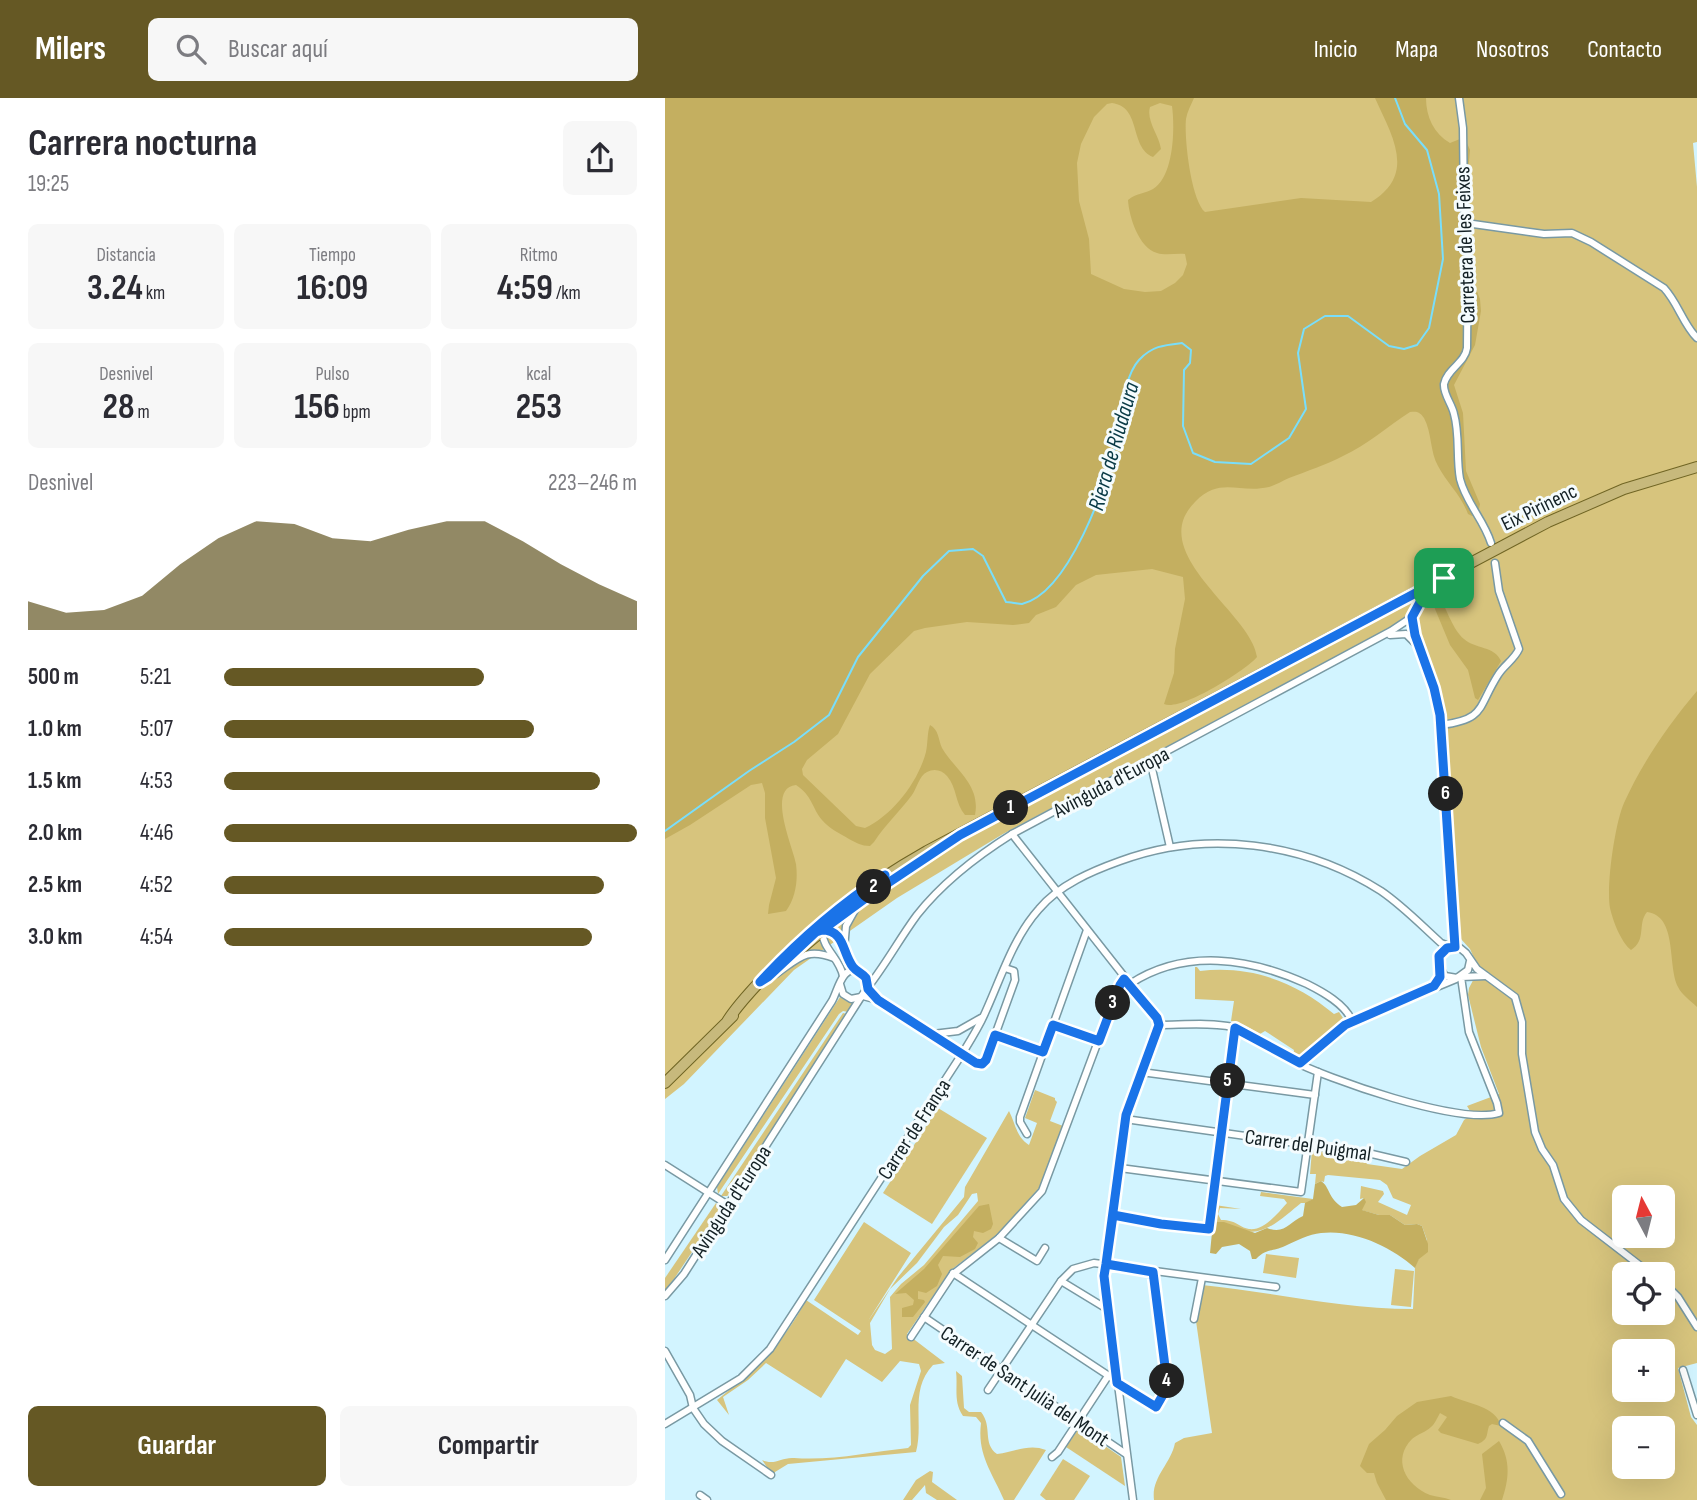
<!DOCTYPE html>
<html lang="es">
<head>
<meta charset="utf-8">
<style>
	body { margin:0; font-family:"Sofia Sans Condensed",sans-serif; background:#f7f7f7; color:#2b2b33; height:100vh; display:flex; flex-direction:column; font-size:26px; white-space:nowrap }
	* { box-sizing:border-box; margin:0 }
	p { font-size:23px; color:#7c7c81 }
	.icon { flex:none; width:38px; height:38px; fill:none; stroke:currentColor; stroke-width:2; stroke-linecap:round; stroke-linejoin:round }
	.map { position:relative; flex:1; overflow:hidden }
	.details { display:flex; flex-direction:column; background:#fff; width:665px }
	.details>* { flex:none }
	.needle { width:46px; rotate:353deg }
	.buttons { position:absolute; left:947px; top:1087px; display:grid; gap:14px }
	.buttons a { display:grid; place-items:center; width:63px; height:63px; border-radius:10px; background:#fff; box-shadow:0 7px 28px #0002; font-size:35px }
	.pin { position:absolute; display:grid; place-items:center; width:60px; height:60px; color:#fff; margin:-30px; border-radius:14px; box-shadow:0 4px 10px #0006 }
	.km { position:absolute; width:35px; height:35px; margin:-18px; border-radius:50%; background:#222; color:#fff; font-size:19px; line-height:35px; text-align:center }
	.round { display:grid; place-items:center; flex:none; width:74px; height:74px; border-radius:10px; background:#f7f7f7 }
	.summary { display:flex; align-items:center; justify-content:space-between; height:119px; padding:0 28px }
	h1 { font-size:38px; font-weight:700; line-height:52px }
	.metrics { display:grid; grid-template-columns:repeat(3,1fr); gap:10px; height:119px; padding:7px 28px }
	.metrics div { display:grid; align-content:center; border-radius:10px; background:#f7f7f7; text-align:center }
	.metrics b { font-size:35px; font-weight:700 }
	.metrics small { font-size:19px; font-weight:400 }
	.metrics p { font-size:19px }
	.chart { height:196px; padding:14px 28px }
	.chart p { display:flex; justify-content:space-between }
	.chart svg { width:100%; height:126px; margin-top:7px; fill:#655824; opacity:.7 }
	.action { display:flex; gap:14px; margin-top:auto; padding:14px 28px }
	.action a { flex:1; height:80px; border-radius:10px; background:#655824; color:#fff; font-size:28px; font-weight:700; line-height:80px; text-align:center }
	.action a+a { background:#f7f7f7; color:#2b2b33 }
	ul { padding:0 28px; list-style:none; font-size:23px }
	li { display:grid; grid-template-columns:112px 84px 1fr; align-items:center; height:52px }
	li i { height:18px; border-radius:9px; background:#655824 }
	header { display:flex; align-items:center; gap:42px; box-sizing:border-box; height:98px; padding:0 35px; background:#655824; color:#fff }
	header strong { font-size:33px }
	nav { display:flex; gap:38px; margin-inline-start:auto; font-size:24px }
	.search { width:490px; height:63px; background:#f7f7f7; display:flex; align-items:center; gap:18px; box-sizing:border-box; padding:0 24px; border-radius:10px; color:#7c7c81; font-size:26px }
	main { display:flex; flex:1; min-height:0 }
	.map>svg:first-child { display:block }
</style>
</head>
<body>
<header>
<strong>Milers</strong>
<div class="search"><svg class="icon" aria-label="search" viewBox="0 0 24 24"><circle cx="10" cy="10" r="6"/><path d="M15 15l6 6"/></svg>Buscar aquí</div>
<nav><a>Inicio</a><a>Mapa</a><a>Nosotros</a><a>Contacto</a></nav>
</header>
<main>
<section class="details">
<div class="summary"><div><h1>Carrera nocturna</h1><p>19:25</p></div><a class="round"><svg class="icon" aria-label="share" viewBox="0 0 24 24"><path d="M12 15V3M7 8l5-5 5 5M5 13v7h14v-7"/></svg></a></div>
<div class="metrics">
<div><p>Distancia</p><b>3.24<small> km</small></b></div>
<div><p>Tiempo</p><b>16:09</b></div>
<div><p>Ritmo</p><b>4:59<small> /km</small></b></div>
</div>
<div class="metrics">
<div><p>Desnivel</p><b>28<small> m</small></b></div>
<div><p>Pulso</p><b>156<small> bpm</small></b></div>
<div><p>kcal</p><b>253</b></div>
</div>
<div class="chart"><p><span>Desnivel</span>223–246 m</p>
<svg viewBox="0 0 160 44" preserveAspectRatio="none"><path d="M0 44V34L10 38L20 37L30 32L40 21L50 12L60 6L70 7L80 12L90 13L100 9L110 6L120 6L130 13L140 21L150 28L160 34V44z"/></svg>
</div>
<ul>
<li><b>500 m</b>5:21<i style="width:63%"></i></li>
<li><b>1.0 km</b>5:07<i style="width:75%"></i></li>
<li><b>1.5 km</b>4:53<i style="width:91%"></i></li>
<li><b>2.0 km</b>4:46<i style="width:100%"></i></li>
<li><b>2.5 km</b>4:52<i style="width:92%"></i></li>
<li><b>3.0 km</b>4:54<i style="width:89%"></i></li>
</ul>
<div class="action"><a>Guardar</a><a>Compartir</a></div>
</section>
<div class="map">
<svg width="1032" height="1402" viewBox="0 0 1032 1402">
	<rect width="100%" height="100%" fill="#d2f4ff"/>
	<!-- green -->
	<g fill="#d7c47d" fill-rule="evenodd">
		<path d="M0,0H1032V44L1028,45L1032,89V1265L1013,1270L1026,1319L1032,1327V1402H489C486,1379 506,1366 510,1345L519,1340L547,1335L531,1223L537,1187C608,1194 677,1211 748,1211L750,1169L762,1142L757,1128L752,1126L740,1127L725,1117H714L696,1112L699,1100L695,1101L696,1088L718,1093L719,1096L713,1104L742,1117L746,1107L728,1100L722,1087L715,1082L663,1077L660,1078L659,1084L656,1083L650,1086L651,1076H645L647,1052L703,1059L702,1066L737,1071L755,1058L791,1037L799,1022L805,1018V1013L802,1008L834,996L816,949L803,897L804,890L814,871L805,851L796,841L780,631L785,623H779L772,588L747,519L338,736L232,800L129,872L19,986L0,1001ZM959,1099H998V1138H959ZM959,1176H998V1214H959ZM959,1253H998V1292H959ZM959,1330H998V1368H959Z"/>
		<path d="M530,869H532L535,873C586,867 631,884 669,916L674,914L678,920L637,957L628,958L629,952L600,933L595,936L579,927L566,923L569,903L530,901Z"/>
		<polygon points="175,899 183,904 189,904 183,914 178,913 174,916 53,1096 52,1089"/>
		<polygon points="178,915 182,916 67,1094 62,1098 56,1098"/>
		<path d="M370,992L390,1000V1002L392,1004L385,1023L398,1028L374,1090L333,1136L286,1172L242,1236L280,1265L268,1267C244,1292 259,1325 251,1354L123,1366L110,1374L109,1379L97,1362C110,1368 116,1359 129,1360C167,1363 206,1354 243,1350L246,1347L245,1307L256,1273L254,1266L235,1263L217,1284L181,1261L156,1300L101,1265L83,1282L58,1299L64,1317L52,1302C89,1273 119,1245 141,1202L193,1237L196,1233L149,1202L199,1124L246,1155L203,1223L233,1179L299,1099L300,1089L344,1013C350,1024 351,1039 364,1047L372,1025L360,1020ZM312,1095L313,1103L259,1167L236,1186L225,1199L227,1251L220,1256L210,1252L207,1247L205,1225L225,1191L252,1165L279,1129L293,1117L307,1096Z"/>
		<polygon points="273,1010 322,1040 267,1126 218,1095"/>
		<path d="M596,1094L648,1101L642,1105H636C622,1116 601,1138 581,1133C569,1130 561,1125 548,1124L550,1107L576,1111L555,1110L553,1116L556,1122C572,1122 573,1129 584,1131C599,1133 613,1115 622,1105L619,1101L595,1098Z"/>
		<polygon points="51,1105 53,1108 53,1115 9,1181 0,1192 0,1180"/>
		<polygon points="601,1156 634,1160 631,1180 598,1175"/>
		<polygon points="730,1171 749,1173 746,1209 726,1207"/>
		<path d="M291,1273L297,1278L299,1310L304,1314H316C328,1329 317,1345 332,1356C350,1354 364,1345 381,1352L349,1402H339C327,1374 312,1357 316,1325L311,1319L298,1318C288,1304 293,1289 291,1273Z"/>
		<polygon points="414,1330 456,1359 460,1388 401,1349"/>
		<polygon points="398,1361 425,1378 409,1402 381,1402 375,1397"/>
		<polygon points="265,1373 268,1374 267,1384 292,1402 272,1402 261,1395 260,1387 247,1402 238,1402 251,1382"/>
	</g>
	<!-- forest -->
	<g fill="#c4af60" fill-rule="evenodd">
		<path d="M0,0H529C526,7 522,14 521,21C519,40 526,102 540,114L636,100L706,104C752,76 727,38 710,0H761C761,19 769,36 785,45L795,41L801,43L805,52L801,97L807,139L806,178L815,201L816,213L810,247L789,287L798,315L801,373L815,406L813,416L807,418L803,416C796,397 782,385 773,368C765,354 767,335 759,320C755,314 752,313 745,314C723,328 702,347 678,358C661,367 642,373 624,380C617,383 611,387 604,389C574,396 555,378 530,404C479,455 587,515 592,559C580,573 515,614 499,606L509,575L510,551L520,501L518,479L487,471L431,477L411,487L391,509L371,517L364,525L348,527L302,524L260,530L249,533L205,576L173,636L142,662L137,671L138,677L191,728L200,730C228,717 253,684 261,654C263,645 262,635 265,627C274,632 273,641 277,650C290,672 316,687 310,717H300C290,706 292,689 282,678C277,672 269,670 262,674C254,678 252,690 247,697C235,713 220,727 209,744L205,748C196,748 192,745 184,741C174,735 165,731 157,722C147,710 147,697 131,687C101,690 128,749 131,766C133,782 131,799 121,813L103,816L104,807L111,780L100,720V695L97,685L86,687L25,727L0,741ZM447,5C477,9 464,49 488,59L496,51C494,37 481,23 485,9L495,5L507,8C510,30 509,78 488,91C480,96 471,95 463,102C464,119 474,150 492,155C501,158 511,155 520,156L522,166L518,177L510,185L496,193L480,194L459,191L426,176L424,141L414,103L412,65L416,46L429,19L442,6Z"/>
		<path d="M771,496L774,497C781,510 788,532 799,541C810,551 830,548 836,563L813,602L810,600L803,572L785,547L770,511L768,498Z"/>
		<path d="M1032,593V909C1026,903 1017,897 1013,889C1002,867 1013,818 982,814C972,826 982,842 966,852C956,844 948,823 945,810C941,788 950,725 959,705C977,665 1004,626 1032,593Z"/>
		<path d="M656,1083C665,1089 663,1100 677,1109L691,1107L699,1100L701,1104L697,1112L714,1117H725L740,1127L752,1126L757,1128L763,1146V1154L754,1161L750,1170C727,1149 689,1131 656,1135C644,1136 631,1143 620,1148C607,1154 602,1150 591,1161H587L585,1153L574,1146L557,1149L551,1156L545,1155L548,1124H559L590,1135L602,1130C620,1137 624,1124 638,1118L640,1105L648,1101L650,1086Z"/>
		<polygon points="324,1106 328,1126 326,1131 318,1135 309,1133 308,1139 313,1145 310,1151 295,1159 278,1158 273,1167 277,1176 272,1188 261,1195 253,1193 253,1201 259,1202 260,1204 248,1219 237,1219 237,1210 248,1207 249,1202 241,1195 230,1196 259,1171 314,1108"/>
		<path d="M786,1298C803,1306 831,1308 836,1328L827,1326L824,1328C821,1337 824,1341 813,1346L776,1335L773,1332L782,1319L775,1315C772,1320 770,1326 766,1329C761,1334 753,1336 747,1341C727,1361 740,1387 765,1397C772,1399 779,1399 786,1402H721L712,1385L709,1375H702L695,1368L704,1346L720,1332L732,1318L752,1304Z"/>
		<path d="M834,1343C846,1363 844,1381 837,1402H815L821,1390L817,1356Z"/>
	</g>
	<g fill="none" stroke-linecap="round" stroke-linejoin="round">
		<!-- stream -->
		<path stroke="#79defb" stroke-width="2" d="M0,733L84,673L129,644L164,617L193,559L258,478L284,453L308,451L318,458L341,504C345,504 353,506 357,506C404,495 442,386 451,344C456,322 458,279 474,262C487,248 499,247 517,245L526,252L525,265L519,272L518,328L528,355L550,364L586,366L624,340L641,311L633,255L639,231L660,218H683L724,248L739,251L752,247L764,230L778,161L774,96L762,52L740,26L730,0"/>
		<defs>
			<g id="street">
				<path d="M794,0L798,30L799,110L803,142L802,250C800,265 782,271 779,286C778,296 787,306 789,316C795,337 791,360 795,381C801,405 819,422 826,445"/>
				<path d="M801,125L879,136L907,135L926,144L999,190C1013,205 1018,226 1032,240"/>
				<path d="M747,519C750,552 769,583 775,617L790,849"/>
				<polyline points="725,537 741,536 751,546"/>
				<path d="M776,627C821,621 812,610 833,577C839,567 849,562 854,551L834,493L830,465"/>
				<polyline points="485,662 505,749"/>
				<polyline points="347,736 492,920 494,927"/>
				<path d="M159,832C179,833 181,858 190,873"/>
				<path d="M157,834C158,851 175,861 178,878"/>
				<polyline points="179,851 181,828 191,810"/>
				<polyline points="805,863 803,872 792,880 780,878 774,868 774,858 782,850 795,850 801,855 812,871 850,899 857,924 857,956 870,1034 877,1051 888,1067 899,1101 916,1122 986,1176"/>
				<path d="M111,876C134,860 141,849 169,860"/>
				<path d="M465,886C520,850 585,860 642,886C658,894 680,906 687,923"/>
				<path d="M203,889C221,866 235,840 252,817C278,784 312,758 347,736L726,533L747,519L752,508L765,490"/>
				<polyline points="198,898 213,902 315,966 321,962 350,882 349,873 340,870"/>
				<polyline points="388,927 434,943"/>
				<path d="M494,927C517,927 545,924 568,929C588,934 606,951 624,961C662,981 794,1027 834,1015L832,1005L804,934L796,879L821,878"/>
				<polyline points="268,936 293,933 316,920"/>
				<polyline points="330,937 378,954"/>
				<polyline points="635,965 680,927 791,881"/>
				<polyline points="476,974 650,997"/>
				<polyline points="460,1021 707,1056 741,1064"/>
				<polyline points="362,1036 355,1024 355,1019 422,832"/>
				<polyline points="0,1067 63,1107"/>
				<polyline points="455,1070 636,1094 653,974"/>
				<polyline points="448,1117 496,1126 544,1131 570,930"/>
				<polyline points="334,1140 372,1163 380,1150"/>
				<path d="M0,1162L167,903C173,893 177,865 195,874C201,877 203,883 203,889L196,899L186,901L178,896L175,886"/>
				<polyline points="288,1175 491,1309 500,1295 502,1284 488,1174"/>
				<polyline points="396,1183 442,1211"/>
				<polyline points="998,1184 1013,1199 1032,1229"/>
				<polyline points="0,1198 19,1176 196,899"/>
				<polyline points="259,1219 461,1356"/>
				<polyline points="529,1221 537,1180"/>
				<polyline points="246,1239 287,1177 334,1140 377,1093 453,890 459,881"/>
				<polyline points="0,1253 25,1297 28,1310 39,1326 57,1343 106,1377"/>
				<polyline points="1018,1272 1032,1317"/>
				<polyline points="323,1292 396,1183 408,1171 429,1165 611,1189"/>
				<polyline points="838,1325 863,1343 896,1396"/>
				<path d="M0,1326L76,1280L105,1251L297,956C305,943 314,929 320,915C336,880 348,840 374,811C394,787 427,773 455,763C541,731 639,744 716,793C738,808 756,827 776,845L786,849"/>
				<polyline points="387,1359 393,1354 443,1278"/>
				<polyline points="35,1397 42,1402"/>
				<polyline points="468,1402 439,1178 461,1017 494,927"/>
			</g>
			<g id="primary">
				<polyline points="131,855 174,819 242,771"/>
				<path d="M63,922C74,905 88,891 101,877C149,826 202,787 262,753L883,424L959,391L1032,369"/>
				<polyline points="0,985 68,918"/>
			</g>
		</defs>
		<!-- street casing -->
		<use href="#street" stroke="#7999a3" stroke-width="9"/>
		<!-- primary casing -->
		<use href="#primary" stroke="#706524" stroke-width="12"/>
		<!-- street -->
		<use href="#street" stroke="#fff" stroke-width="6"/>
		<!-- primary -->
		<use href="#primary" stroke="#c7b97c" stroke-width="10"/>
	</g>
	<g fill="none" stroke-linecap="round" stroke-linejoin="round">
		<defs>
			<path id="route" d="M779,480L295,737L202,799L157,832L151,834L103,879L95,884C133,843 173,808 220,777L218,783L160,826L157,832C180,832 177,855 188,869C192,874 197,875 201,880L203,891L213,902L311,965L317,966L321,962L330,937L378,954L388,927L434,943L455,887L459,881L492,920L494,927L461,1017L441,1166L488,1174L502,1284L499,1295L491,1309L452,1285L439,1178L441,1166L448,1117L496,1126L544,1131L570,930L635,965L680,927L769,888L775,879L774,858L782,850L790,849L775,617L769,590L750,537L747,519L760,495L779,480"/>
		</defs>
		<!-- route casing -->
		<use href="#route" stroke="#fff" stroke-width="14"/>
		<!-- route -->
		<use href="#route" stroke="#1a73e8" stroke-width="9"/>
	</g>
	<g text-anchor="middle" stroke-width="6" stroke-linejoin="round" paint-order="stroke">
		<!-- street labels -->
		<g font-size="21" fill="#132024" stroke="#f5fcfe">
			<text transform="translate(800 147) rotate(-92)" y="7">Carretera de les Feixes</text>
			<text transform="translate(874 409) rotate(-26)" y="7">Eix Pirinenc</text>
			<text transform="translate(446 684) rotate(-28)" y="7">Avinguda d'Europa</text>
			<text transform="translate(249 1031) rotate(-57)" y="7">Carrer de França</text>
			<text transform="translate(643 1047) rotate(8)" y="7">Carrer del Puigmal</text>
			<text transform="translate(66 1103) rotate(-57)" y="7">Avinguda d'Europa</text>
			<text transform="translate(360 1288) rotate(34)" y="7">Carrer de Sant Julià del Mont</text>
		</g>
		<!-- water labels -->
		<g font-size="23" font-style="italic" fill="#093a45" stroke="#f5fcfe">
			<text transform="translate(448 348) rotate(-74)" y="8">Riera de Riudaura</text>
		</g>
	</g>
</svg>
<div class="buttons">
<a><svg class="needle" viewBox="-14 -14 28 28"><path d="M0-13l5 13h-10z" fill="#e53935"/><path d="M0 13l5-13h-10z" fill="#7c7c81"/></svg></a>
<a><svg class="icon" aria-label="locate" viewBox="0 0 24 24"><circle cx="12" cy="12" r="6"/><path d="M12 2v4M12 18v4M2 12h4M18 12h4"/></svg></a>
<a>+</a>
<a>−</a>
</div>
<div class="pin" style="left:779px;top:480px;background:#1e9e55"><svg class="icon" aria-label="arrive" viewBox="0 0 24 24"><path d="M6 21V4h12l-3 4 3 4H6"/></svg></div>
<b class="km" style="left:346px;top:710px">1</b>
<b class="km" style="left:209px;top:789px">2</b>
<b class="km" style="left:448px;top:905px">3</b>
<b class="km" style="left:502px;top:1283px">4</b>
<b class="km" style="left:563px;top:983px">5</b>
<b class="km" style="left:781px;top:696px">6</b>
</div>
</main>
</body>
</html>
